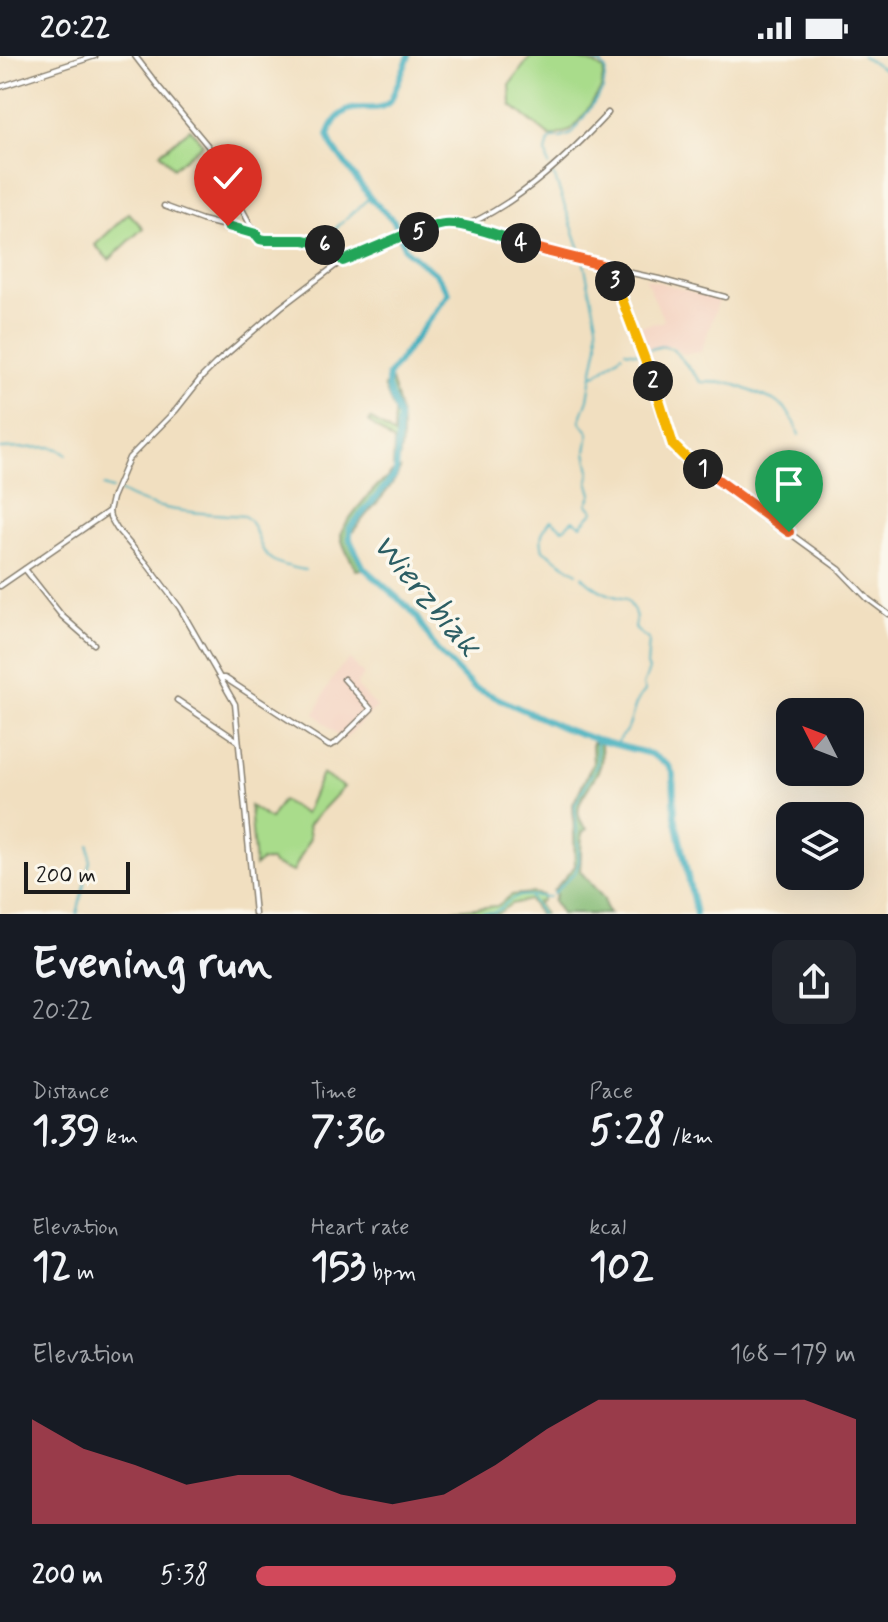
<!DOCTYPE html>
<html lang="en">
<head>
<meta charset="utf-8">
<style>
	body { margin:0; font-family:Mynerve,sans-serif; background:#20242c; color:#f1f3f6; height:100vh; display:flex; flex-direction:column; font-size:30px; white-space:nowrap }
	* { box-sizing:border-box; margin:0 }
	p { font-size:26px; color:#9ea1a6 }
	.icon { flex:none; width:44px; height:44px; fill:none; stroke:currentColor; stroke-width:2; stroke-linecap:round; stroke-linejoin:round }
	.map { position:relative; height:858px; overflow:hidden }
	.details { display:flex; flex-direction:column; background:#171b24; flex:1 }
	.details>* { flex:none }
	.needle { width:52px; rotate:312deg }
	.fabs { position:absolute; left:776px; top:642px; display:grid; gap:16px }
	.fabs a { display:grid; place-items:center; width:88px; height:88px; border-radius:16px; background:#171b24; box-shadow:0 8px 32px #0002; font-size:40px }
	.scale { position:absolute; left:24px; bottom:20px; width:106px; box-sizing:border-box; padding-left:8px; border:4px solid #1c1c1c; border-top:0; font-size:22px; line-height:28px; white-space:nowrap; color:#1c1c1c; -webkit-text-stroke:6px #fbf7ec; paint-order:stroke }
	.pin { position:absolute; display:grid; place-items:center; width:68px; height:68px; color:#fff; margin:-82px -34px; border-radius:50% 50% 50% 0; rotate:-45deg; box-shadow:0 0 8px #0007 }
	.pin .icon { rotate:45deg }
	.km { position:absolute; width:40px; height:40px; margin:-20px; border-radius:50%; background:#222; color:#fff; font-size:22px; line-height:40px; text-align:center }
	.round { display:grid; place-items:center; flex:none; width:84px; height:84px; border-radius:16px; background:#20242c }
	.headline { display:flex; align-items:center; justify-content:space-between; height:136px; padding:0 32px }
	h1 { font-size:44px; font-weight:800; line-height:60px }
	.metrics { display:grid; grid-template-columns:repeat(3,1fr); gap:12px; height:136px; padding:8px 32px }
	.metrics div { display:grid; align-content:center }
	.metrics b { font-size:40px; font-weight:800 }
	.metrics small { font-size:22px; font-weight:400 }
	.metrics p { font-size:22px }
	.chart { height:224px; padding:16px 32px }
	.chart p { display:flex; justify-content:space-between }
	.chart svg { width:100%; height:144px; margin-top:8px; fill:#d1495b; opacity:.7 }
	ul { padding:0 32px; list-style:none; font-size:26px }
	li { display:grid; grid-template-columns:128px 96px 1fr; align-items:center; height:60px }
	li i { height:20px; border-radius:10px; background:#d1495b }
	.status { display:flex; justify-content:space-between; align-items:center; height:56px; padding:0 40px; background:#171b24; direction:ltr }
	.status svg { height:22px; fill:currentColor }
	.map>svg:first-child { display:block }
</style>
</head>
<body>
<div class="status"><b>20:22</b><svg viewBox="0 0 49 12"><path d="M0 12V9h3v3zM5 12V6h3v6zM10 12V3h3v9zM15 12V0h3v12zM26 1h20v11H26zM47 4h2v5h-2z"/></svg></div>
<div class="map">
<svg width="888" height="858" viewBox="0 0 888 858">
	<rect width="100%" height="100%" fill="#fbf7ec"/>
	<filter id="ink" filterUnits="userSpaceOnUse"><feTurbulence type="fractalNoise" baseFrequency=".0125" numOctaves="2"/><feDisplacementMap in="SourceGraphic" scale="16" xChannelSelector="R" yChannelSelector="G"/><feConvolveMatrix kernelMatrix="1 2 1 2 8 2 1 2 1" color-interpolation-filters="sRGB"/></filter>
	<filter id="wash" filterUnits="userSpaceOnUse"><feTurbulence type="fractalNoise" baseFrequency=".006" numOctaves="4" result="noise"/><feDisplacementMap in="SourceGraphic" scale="32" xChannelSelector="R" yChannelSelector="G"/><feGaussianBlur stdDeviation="1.8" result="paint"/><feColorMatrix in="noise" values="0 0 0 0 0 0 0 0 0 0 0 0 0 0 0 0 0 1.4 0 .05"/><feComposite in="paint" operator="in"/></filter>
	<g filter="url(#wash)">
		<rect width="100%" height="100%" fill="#f1dfc0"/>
		<!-- built -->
		<g fill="#f4d3c1">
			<polygon points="645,222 719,244 701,296 683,298 671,289 644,293 636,271 664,265"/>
			<polygon points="350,603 364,619 357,627 358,632 377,651 343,685 315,658 326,633 340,612"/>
		</g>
		<!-- green -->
		<g fill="#a9dc8b" stroke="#627c54" stroke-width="2">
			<path d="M531,0C555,0 589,0 604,15L601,33L584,59L570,75L551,81L511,49L510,28Z"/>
			<polygon points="190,73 203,88 173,112 160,97"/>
			<polygon points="129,157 143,172 109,204 95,189"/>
			<path d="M391,324C401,355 406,372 399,404L393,410L394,386L369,366L371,363L394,379V355L384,330Z"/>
			<polygon points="322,718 344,731 308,769 310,782 293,816 273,808 271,805 261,805 255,810 250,750 270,763 282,744 305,758"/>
			<polygon points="532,837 542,839 542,845 537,846 544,858 539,858 529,844 511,848 497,858 446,858 454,854 497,850 512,839"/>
		</g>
		<!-- forest -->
		<g fill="#86bc77" stroke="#516c4a" stroke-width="2">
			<path d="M400,413C390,438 365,456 351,479L356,498L363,513L356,514C352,505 341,490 341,479C342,468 369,438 378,429C384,424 388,423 392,416Z"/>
			<path d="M592,687H601C601,693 602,701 601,707C596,730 563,750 587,773L582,777L580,815L604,843L606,853L610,858H561L553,845L556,838L553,835L575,810L573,748L593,707Z"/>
		</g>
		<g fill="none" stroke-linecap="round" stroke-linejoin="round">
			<!-- stream -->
			<g stroke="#40aebd" stroke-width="2">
				<polyline points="862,0 888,16"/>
				<polyline points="549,110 546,96 549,85 554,82 561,82 572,78 603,34 606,14 601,8 584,0"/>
				<polyline points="550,115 555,122 582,199"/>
				<polyline points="324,183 370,141"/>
				<polyline points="584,207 597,267 598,289 592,319 597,318 622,298"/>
				<polyline points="625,295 638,297"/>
				<polyline points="644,295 662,290 673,293 701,326 731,327 773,344 785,352 795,367 799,379"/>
				<polyline points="0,393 50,391 58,393 67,399"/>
				<polyline points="103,430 112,433"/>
				<path d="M119,435C155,457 202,457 244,460C260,470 256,494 272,504C282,510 294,512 305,514"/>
				<path d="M577,517L543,494C539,480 542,475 551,464L563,473L573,464L581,469L594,455L587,448L592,438L588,425L590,415L586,396L589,377L580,365L588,343L592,319"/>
				<path d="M582,520C594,533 609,540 626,543C632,551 639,560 635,570L636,574L649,584L647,610L649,614L643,629L645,635C633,646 634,659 628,672C624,679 619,680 617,689"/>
				<polyline points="553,838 576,815 579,805 575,749 597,708 597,684"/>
				<polyline points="530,841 541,858"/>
				<polyline points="77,858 90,805 89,789"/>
				<path d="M455,858L494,856C501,853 505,847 512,843C522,837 537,841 549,841"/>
			</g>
			<!-- river -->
			<path stroke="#40aebd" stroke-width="6" d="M409,0L391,44C374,65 345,33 328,79L332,90L371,143L394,165L405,193L437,219L449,237L388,320V331L399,362L396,415L394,420L350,472V484L364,512L410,553L416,560L436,593L473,631L563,672L597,684L651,698L669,710L673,718L675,760L696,858"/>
		</g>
	</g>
	<g filter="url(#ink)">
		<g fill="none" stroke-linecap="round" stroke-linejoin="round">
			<defs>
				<g id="minor">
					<path d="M135,0L158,30L208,90L257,181C266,185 273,184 283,184C308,183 327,184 343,205"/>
					<polyline points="0,31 95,0"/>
					<polyline points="164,150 202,164 256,178"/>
					<path d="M466,170L469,168C522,144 569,99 608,57"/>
					<path d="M608,211C626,248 639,288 653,327C662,351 664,382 684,400L839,513L868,543L888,558"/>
					<polyline points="25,513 62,560 94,588"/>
					<polyline points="0,530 109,455"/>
					<polyline points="221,622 225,622 329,690 336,687 371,653 344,623"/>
					<polyline points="177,644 238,685"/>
					<polyline points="255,858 235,648 180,552 147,508 117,473 110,461 109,455 112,442 129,402 176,354 202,321 215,308 281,251 335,210 346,203 363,198 395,183 442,168 452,168 466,170 496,178 561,200 592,205 618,214 659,223 725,241"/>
				</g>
			</defs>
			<!-- minor casing -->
			<use href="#minor" stroke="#867e6e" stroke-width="7"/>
			<!-- minor -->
			<use href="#minor" stroke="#fff" stroke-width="4"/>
		</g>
	</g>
	<g fill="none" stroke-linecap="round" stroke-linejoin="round" filter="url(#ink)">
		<defs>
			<polyline id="split-1" points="703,413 789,476"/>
			<polyline id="split-2" points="653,325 673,389 684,400 703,413"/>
			<polyline id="split-3" points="615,225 653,325"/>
			<path id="split-4" d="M521,187C551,198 579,202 608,211L615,225"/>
			<path id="split-5" d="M419,176C427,173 436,169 444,168C461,165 504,181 521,187"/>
			<polyline id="split-6" points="325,189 335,195 343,205 402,180 419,176"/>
			<polyline id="split-7" points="228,170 256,178 260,183 265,184 304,184 325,189"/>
		</defs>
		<!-- split-1 casing -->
		<use href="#split-1" stroke="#fff" stroke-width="16"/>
		<!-- split-2 casing -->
		<use href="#split-2" stroke="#fff" stroke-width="16"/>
		<!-- split-3 casing -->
		<use href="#split-3" stroke="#fff" stroke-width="16"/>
		<!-- split-4 casing -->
		<use href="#split-4" stroke="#fff" stroke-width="16"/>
		<!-- split-5 casing -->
		<use href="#split-5" stroke="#fff" stroke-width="16"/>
		<!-- split-6 casing -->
		<use href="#split-6" stroke="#fff" stroke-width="16"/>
		<!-- split-7 casing -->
		<use href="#split-7" stroke="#fff" stroke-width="16"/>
		<!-- split-1 -->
		<use href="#split-1" stroke="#f0652b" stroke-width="10"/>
		<!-- split-2 -->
		<use href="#split-2" stroke="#f5b400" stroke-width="10"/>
		<!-- split-3 -->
		<use href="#split-3" stroke="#f5b400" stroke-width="10"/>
		<!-- split-4 -->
		<use href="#split-4" stroke="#f0652b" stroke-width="10"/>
		<!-- split-5 -->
		<use href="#split-5" stroke="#22a559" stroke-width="10"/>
		<!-- split-6 -->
		<use href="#split-6" stroke="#22a559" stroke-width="10"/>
		<!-- split-7 -->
		<use href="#split-7" stroke="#22a559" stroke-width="10"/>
	</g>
	<g text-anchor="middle" stroke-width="7" stroke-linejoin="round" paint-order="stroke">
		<!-- water labels -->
		<g font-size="34" font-style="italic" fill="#2c5e64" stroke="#fbf7ec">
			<text transform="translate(428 538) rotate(50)" y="12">Wierzbiak</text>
		</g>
	</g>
</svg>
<div class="fabs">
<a><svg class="needle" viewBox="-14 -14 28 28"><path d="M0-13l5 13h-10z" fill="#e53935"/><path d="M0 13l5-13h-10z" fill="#9ea1a6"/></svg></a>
<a><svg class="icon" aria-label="layers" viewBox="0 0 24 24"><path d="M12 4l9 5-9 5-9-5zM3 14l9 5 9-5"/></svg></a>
</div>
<div class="scale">200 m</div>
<div class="pin" style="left:789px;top:476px;background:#1e9e55"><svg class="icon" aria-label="arrive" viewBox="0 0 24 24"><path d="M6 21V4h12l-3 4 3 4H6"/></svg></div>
<div class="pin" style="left:228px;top:170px;background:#d93025"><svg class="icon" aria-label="check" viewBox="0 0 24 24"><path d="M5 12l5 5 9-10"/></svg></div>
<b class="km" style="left:703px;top:413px">1</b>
<b class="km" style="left:653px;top:325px">2</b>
<b class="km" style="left:615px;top:225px">3</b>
<b class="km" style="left:521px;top:187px">4</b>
<b class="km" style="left:419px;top:176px">5</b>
<b class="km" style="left:325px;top:189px">6</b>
</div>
<section class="details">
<div class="headline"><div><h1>Evening run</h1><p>20:22</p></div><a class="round"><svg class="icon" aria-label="share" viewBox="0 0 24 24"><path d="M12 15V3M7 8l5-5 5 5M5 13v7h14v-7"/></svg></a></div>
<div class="metrics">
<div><p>Distance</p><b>1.39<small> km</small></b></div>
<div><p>Time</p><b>7:36</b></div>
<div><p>Pace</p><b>5:28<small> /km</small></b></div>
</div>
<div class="metrics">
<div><p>Elevation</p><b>12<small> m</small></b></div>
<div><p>Heart rate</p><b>153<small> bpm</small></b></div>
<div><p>kcal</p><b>102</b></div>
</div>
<div class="chart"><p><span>Elevation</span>168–179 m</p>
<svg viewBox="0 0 160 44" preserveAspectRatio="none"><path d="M0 44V12L10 21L20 26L30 32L40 29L50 29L60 35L70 38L80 35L90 26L100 15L110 6L120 6L130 6L140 6L150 6L160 12V44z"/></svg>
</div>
<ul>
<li><b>200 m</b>5:38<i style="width:70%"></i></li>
</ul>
</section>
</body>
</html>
